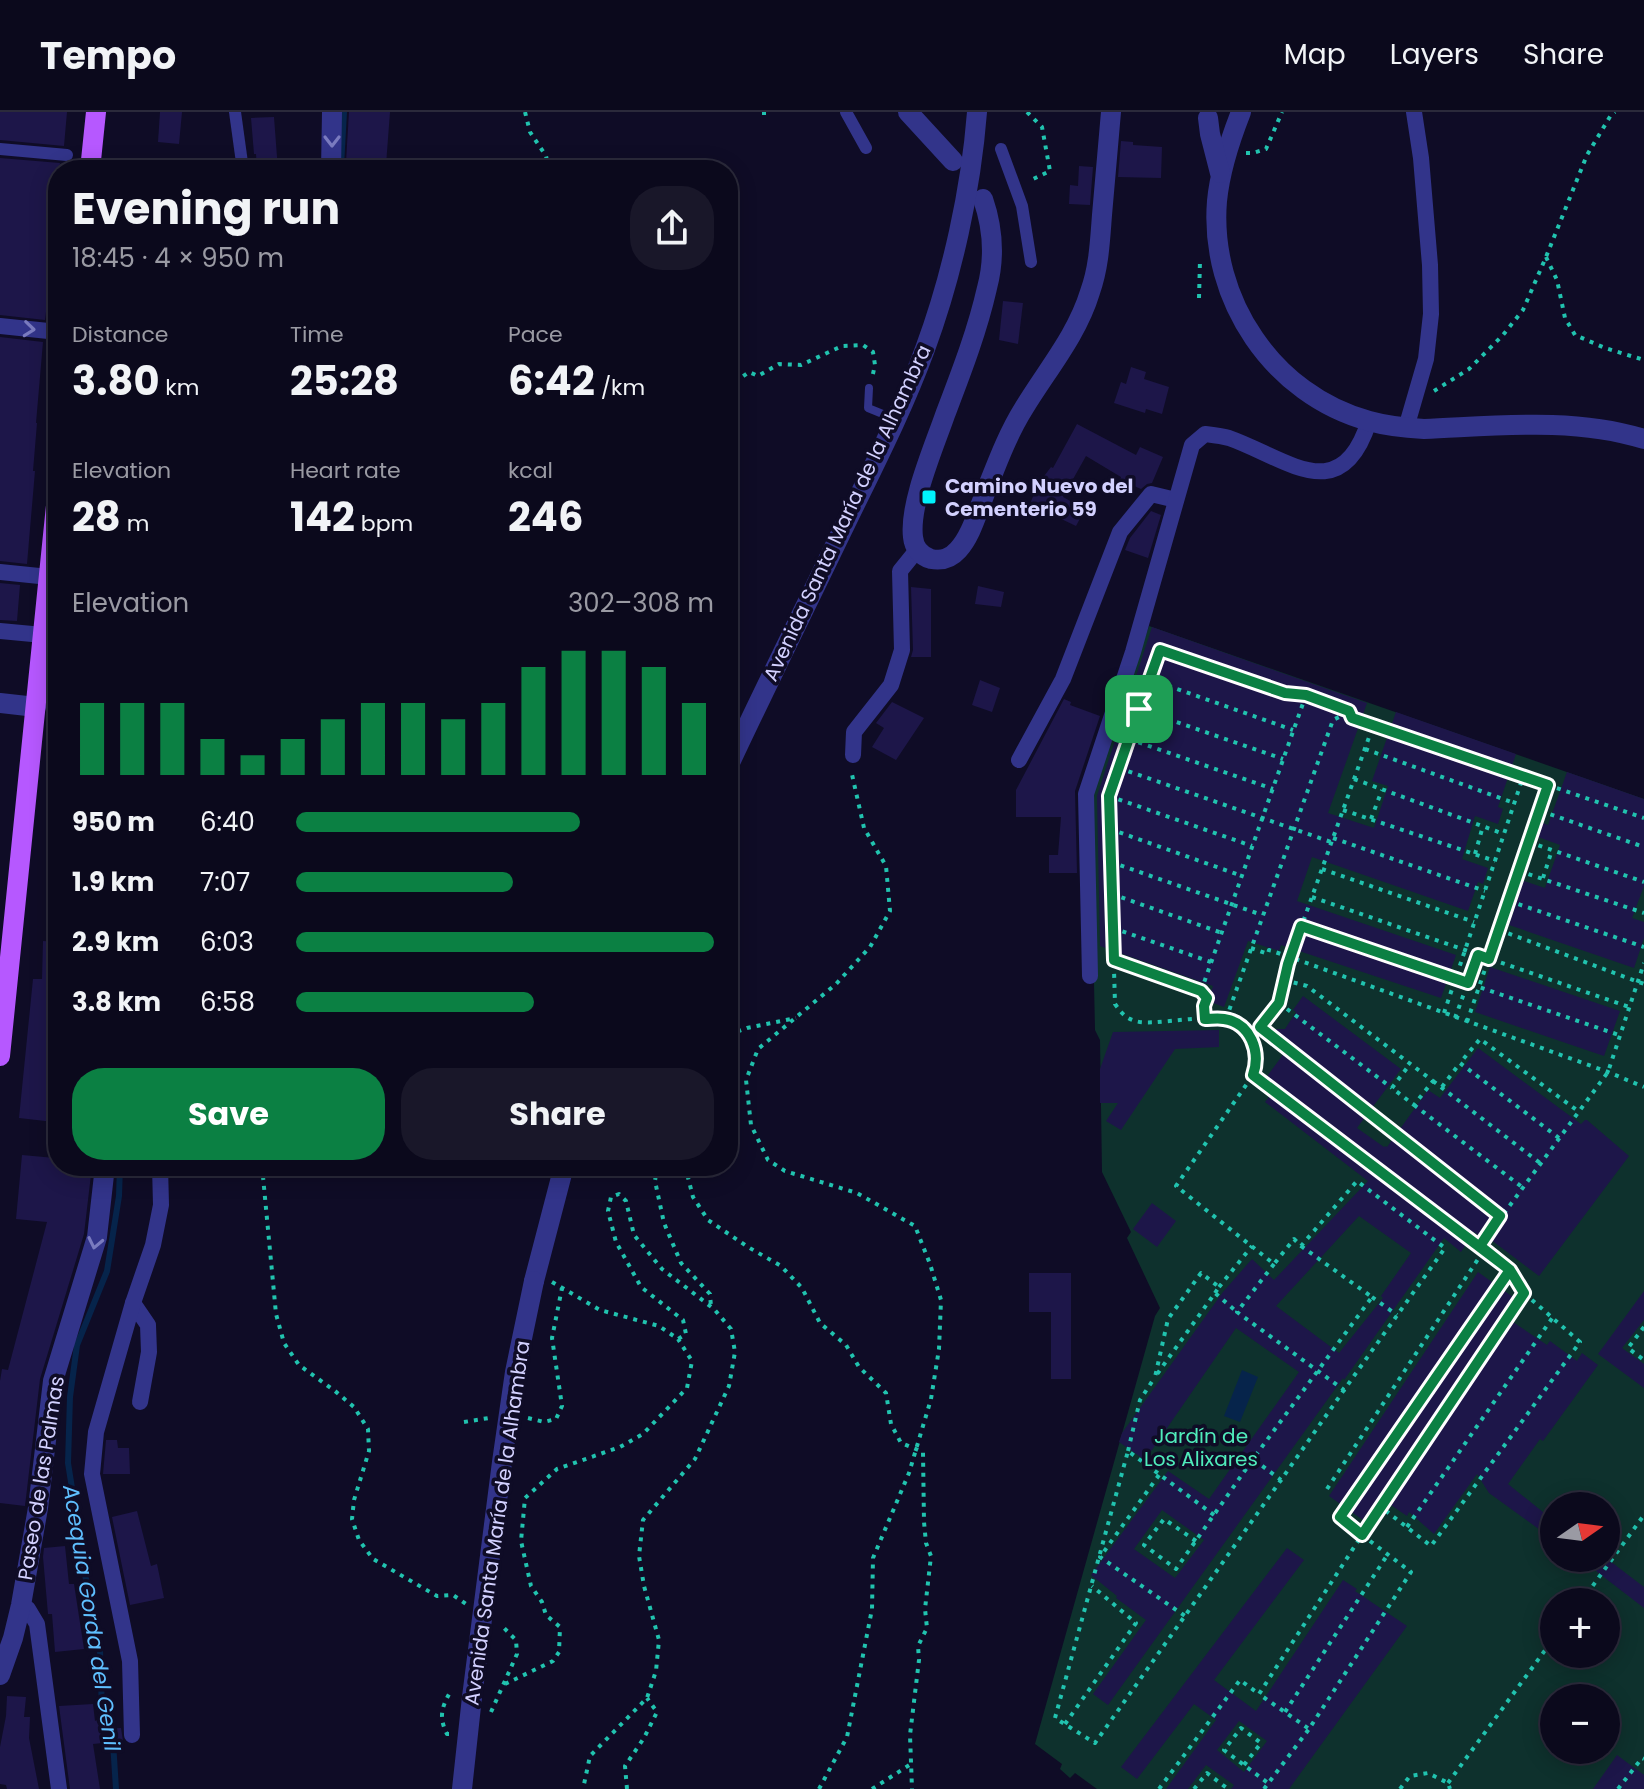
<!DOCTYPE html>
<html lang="en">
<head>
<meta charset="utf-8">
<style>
	body { margin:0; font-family:Poppins,sans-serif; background:#191729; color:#f1f3f6; height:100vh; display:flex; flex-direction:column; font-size:30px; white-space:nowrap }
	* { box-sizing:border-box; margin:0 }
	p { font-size:26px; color:#9a9aa3 }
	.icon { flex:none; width:44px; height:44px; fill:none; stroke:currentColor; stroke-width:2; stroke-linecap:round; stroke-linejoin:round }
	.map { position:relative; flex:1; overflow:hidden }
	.details { position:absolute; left:48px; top:48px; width:690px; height:1016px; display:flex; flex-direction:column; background:#0b091c; border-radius:32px; box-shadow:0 4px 20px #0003,0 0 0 2px #2b2a3b }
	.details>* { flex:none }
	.needle { width:52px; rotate:76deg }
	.tools { position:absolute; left:1540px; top:1380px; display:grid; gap:16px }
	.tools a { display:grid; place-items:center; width:80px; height:80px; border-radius:50%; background:#0b091c; box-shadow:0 4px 20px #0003,0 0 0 2px #2b2a3b; font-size:40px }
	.pin { position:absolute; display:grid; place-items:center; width:68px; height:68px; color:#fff; margin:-34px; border-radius:16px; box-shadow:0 4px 12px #0006 }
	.round { display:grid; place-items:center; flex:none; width:84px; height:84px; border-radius:32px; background:#191729 }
	.summary { display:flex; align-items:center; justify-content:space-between; height:136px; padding:0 24px }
	h1 { font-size:44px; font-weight:700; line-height:60px }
	.figures { display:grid; grid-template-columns:repeat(3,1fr); gap:12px; height:136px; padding:8px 24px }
	.figures div { display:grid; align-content:center }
	.figures b { font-size:40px; font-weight:700 }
	.figures small { font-size:22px; font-weight:400 }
	.figures p { font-size:22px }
	.chart { height:224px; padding:16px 24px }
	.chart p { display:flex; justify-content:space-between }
	.chart svg { width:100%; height:144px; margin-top:8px; stroke:#0b8043; stroke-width:6 }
	.primary-button { display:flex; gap:16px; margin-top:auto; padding:16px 24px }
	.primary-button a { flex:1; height:92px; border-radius:32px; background:#0b8043; color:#fff; font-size:32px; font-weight:700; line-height:92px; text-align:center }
	.primary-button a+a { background:#191729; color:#f1f3f6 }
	ul { padding:0 24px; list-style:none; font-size:26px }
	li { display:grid; grid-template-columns:128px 96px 1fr; align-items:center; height:60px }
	li i { height:20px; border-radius:10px; background:#0b8043 }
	header { display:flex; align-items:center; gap:48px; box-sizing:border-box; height:112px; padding:0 40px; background:#0b091c; border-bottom:2px solid #2b2a3b }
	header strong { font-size:38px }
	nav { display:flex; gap:44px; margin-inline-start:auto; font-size:28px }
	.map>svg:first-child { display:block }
</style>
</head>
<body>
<header>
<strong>Tempo</strong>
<nav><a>Map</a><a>Layers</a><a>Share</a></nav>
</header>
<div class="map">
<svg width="1644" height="1677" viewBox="0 0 1644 1677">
	<rect width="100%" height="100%" fill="#0f0c26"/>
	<!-- green -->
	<path fill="#0e312d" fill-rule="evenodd" d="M1149,514L1644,687V1677H1097L1075,1661L1070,1666L1060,1657L1062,1652L1035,1632L1155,1204L1160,1196L1127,1126L1131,1120L1102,1060L1100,928L1095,918L1090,682ZM1554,1394H1606V1446H1554ZM1554,1490H1606V1542H1554ZM1554,1586H1606V1638H1554Z"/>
	<!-- water -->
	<polygon fill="#06244b" points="1242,1258 1258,1265 1240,1310 1224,1304"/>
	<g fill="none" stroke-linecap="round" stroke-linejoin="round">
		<!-- stream -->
		<g stroke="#06244b" stroke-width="6">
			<polyline points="341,54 344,0"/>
			<polyline points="116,1677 113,1630 102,1599 100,1538 96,1508 84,1459 79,1420 68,1351 70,1285 77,1233 107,1159 119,1084 120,1054"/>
		</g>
	</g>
	<!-- building -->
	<g fill="#1d1649" fill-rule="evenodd">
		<polygon points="0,0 67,0 64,34 0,28"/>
		<polygon points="160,0 182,0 179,32 158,30"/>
		<polygon points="349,0 390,0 386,53 346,50"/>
		<polygon points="274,5 278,58 257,58 256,42 254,42 251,6"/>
		<polygon points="1121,29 1133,30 1133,33 1162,35 1161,66 1118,65"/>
		<polygon points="0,46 60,51 49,160 51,160 45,208 0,203"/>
		<polygon points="1079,54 1093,55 1090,93 1069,92 1070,73 1078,74"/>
		<polygon points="1003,189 1023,191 1018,232 999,228"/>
		<polygon points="0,225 43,230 36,311 37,311 33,359 35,359 27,452 0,449"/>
		<polygon points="1131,255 1146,260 1144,267 1169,275 1162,302 1146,297 1145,301 1114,291 1121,270 1126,272"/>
		<polygon points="1077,312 1136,343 1140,335 1163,345 1152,371 1147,372 1141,377 1120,368 1121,365 1086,344 1063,385 1085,397 1076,414 1030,392 1038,372 1051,355 1053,356"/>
		<polygon points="1151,399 1161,403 1148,446 1125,438 1130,426"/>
		<polygon points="0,471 20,473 17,509 0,508"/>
		<polygon points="978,474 1004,480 1001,495 975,492"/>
		<polygon points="911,475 931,477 931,545 911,545 913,538"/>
		<polygon points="1152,515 1367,591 1328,701 1374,716 1388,674 1372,669 1396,600 1516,642 1498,695 1503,697 1498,712 1475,704 1462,747 1488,756 1483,772 1478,770 1468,799 1312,745 1297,789 1456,843 1441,886 1281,833 1279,839 1248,829 1224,895 1208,889 1213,874 1100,834 1097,684"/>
		<polygon points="980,568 1000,576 992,600 972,593"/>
		<polygon points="1064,587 1071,590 1070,593 1100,604 1075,679 1077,761 1049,761 1049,743 1058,743 1061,705 1016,705 1016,678"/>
		<polygon points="892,590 924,606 896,648 872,635 884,616 876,611"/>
		<polygon points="1567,660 1644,687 1644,774 1632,806 1644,810 1644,826 1634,856 1509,813 1519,784 1513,782 1518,767 1545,776 1560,733 1538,725 1543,711 1548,713"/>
		<polygon points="43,829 58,830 58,861 54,904 56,905 54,923 58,924 58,972 54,1010 19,1006 33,867 42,867"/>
		<polygon points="1490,855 1620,899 1604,944 1475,900"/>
		<path d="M1303,884L1401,957L1357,1016L1384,1035L1385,1034L1387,1035L1428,978L1440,986L1478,936L1581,1012L1585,1008H1587L1629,1044L1539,1164L1482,1121L1480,1124L1474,1120L1461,1140L1444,1126L1344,1268L1343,1266L1108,1593L1093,1582L1146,1508L1116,1486L1117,1484L1091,1463L1168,1359L1209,1387L1299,1260L1236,1216L1145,1348L1119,1330L1122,1321L1223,1180L1252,1147L1274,1168L1368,1069L1265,990L1276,976L1265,967L1291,932L1271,917H1285L1296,900L1293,898ZM1359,1104L1411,1141L1381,1184L1383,1186L1339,1241L1276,1194ZM1162,1398L1204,1428L1175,1466L1134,1437Z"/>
		<polygon points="1219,918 1219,935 1175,937 1121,1018 1106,1009 1118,991 1100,991 1100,957 1113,920"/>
		<polygon points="22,1043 55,1046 55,1054 92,1054 84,1122 40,1267 25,1394 0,1391 0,1269 2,1257 8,1258 47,1110 16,1107"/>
		<polygon points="1152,1091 1176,1109 1157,1135 1133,1117"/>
		<polygon points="1478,1160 1513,1185 1501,1202 1547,1233 1550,1229 1577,1249 1582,1241 1598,1253 1543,1329 1540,1327 1508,1372 1554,1409 1554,1428 1489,1381 1477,1362 1434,1422 1409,1400 1407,1404 1379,1385 1363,1408 1329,1384"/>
		<polygon points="1029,1161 1071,1161 1071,1267 1051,1267 1051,1200 1029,1200"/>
		<polygon points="1644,1179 1644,1208 1622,1236 1644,1252 1644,1276 1598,1242"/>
		<polygon points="106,1328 117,1328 118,1336 129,1336 130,1362 103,1362"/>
		<polygon points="137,1399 151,1454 157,1452 164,1486 130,1493 112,1405"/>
		<polygon points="65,1434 69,1472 74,1472 84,1537 55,1540 52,1502 48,1502 43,1445 44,1436"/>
		<path d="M1287,1436L1304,1448L1214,1568L1256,1599L1343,1468L1357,1477L1355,1479L1407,1514L1289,1677H1231L1234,1673L1206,1653L1188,1677H1166L1216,1608L1194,1592L1137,1667L1121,1655ZM1239,1609L1267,1629L1244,1660L1217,1638Z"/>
		<polygon points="1579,1446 1606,1446 1644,1475 1644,1496"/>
		<polygon points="7,1584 26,1585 24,1605 30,1605 29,1626 39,1677 7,1677 6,1673 0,1672 0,1635 6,1604"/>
		<polygon points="93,1592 95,1609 97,1608 100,1617 121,1616 123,1629 93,1632 100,1677 70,1677 59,1594"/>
		<polygon points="1617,1643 1644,1663 1644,1677 1593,1677"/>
	</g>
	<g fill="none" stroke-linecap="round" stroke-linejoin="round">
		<!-- path -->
		<g stroke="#21c3af" stroke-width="4" stroke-dasharray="4 6" stroke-linecap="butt">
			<polyline points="525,0 530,20 546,44 549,58"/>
			<polyline points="1027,0 1042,15 1050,59 1029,69"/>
			<polyline points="764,3 764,0"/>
			<polyline points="1246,41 1253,41 1266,37 1282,0"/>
			<polyline points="1546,145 1557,168 1565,206 1575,223 1605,236 1644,248"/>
			<polyline points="1199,186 1200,148"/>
			<polyline points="1434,279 1469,257 1503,223 1523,198 1546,145 1587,43 1611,3 1615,0"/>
			<polyline points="728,296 738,284 735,270 749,260 758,264 779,252 801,253 842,234 863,233 873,240 875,253 872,266"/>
			<polyline points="728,301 731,316 728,323"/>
			<polyline points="1149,567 1293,618"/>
			<polyline points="1139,597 1283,647"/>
			<polyline points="1129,627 1273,677"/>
			<polyline points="1365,637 1514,691"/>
			<polyline points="1119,656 1331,730"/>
			<polyline points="1354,667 1504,722"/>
			<polyline points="1109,684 1252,734"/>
			<polyline points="1343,698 1495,749"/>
			<polyline points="1541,699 1644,735"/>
			<polyline points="1371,707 1382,678"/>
			<polyline points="1110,717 1242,764"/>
			<polyline points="1333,726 1485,779"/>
			<polyline points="1529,730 1644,770"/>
			<polyline points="1475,742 1483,714"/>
			<polyline points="1111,750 1262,803"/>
			<polyline points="1322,757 1474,810"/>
			<polyline points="1519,759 1644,801"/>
			<polyline points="1543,766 1552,738"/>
			<polyline points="1112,782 1222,821"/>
			<polyline points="1312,785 1629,895"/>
			<polyline points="1509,789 1644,835"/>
			<polyline points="1301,814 1619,923"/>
			<polyline points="1113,816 1211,850"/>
			<polyline points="1499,818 1644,872"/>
			<polyline points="1251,836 1268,842 1269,838 1290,845 1608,960 1644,975"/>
			<polyline points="1114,848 1201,879 1207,886 1204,894 1205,907"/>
			<polyline points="1284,868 1307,874 1433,969 1414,993 1392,976 1410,952"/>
			<polyline points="1201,879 1306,583"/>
			<polyline points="1279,891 1392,976"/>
			<polyline points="1444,901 1523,665"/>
			<polyline points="1455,906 1478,843"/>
			<polyline points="1226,907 1333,608 1339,605 1352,606"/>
			<polyline points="1467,910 1548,673"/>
			<polyline points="1260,915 1500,1104"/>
			<polyline points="728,923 747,916 796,906"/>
			<polyline points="1251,925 1279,891 1288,852 1373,614"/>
			<polyline points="1253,963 1510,1158 1524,1181 1580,1230 1431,1434 1381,1395 1524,1181"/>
			<polyline points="1433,969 1540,1051"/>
			<polyline points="1442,975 1460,951"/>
			<polyline points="1414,993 1522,1075"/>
			<polyline points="1559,1026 1460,951 1480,927 1578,999"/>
			<polyline points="262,1054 276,1202 284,1231 299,1253 335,1279 354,1295 368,1317 369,1339 354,1388 352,1407 359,1428 373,1447 437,1484 453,1483 466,1492"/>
			<polyline points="657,1054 655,1069 664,1111 681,1151 710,1182 711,1195"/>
			<polyline points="685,1054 693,1085 708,1108 748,1135 781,1154 802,1176 820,1211 846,1233 859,1255 886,1281 891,1312 901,1331 923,1340 924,1410 926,1431 931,1444 925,1497 927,1516 918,1534 919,1548 910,1623 912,1677"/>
			<polyline points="1301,1134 1372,1185 1253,1347 1281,1368 1344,1278"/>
			<polyline points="1480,1134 1608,960 1644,851"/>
			<path d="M1274,1152L1237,1200L1344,1278L1445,1136L1357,1069L1301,1134L1294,1127L1274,1152L1176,1074L1253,963C1256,954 1255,947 1254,938C1250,887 1172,914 1140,910C1127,908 1122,902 1115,892L1109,684L1160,538L1285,581L1306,583L1349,599L1352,606L1644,706"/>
			<polyline points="552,1170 600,1198 659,1214 678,1227 686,1222 683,1208 641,1175 616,1130 608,1099 611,1085 619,1082 626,1089 634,1123 662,1157 714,1197 731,1217 735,1240 729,1274 695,1347 643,1408 639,1444 644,1474 659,1528 656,1559 647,1586 590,1644 583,1677"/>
			<polyline points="1219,1175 1252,1134"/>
			<polyline points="1215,1181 1219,1175 1201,1161 1168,1207 1155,1265 1215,1181 1237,1200"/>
			<polyline points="1372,1185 1397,1203"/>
			<polyline points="1644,1215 1628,1236 1644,1248"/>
			<polyline points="528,1306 544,1310 556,1307 562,1294 552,1226 562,1176"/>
			<polyline points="464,1310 489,1306"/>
			<polyline points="1128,1339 1140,1288 1155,1265"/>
			<polyline points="1159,1363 1100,1445 1185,1504"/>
			<polyline points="1327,1377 1484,1138"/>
			<polyline points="1381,1395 1362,1423 1340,1405 1510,1158"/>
			<polyline points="1214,1403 1128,1339 1055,1606 1095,1631 1281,1368"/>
			<polyline points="1407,1415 1553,1205"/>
			<polygon points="1362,1423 1411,1460 1309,1617 1259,1582"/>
			<polyline points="1196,1429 1164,1407 1144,1433 1176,1457 1253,1347"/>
			<polyline points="1581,1490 1644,1403"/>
			<polyline points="505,1572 553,1549 559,1540 560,1515 546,1503 542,1490 531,1474 521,1429 525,1386 557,1357 620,1335 643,1322 687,1276 692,1249 678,1227"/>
			<polyline points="491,1600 517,1542 516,1528 501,1513"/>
			<polyline points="1285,1600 1388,1442"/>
			<polyline points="1065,1612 1136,1511 1092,1474"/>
			<path d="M449,1622H447C438,1604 442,1594 452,1577"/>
			<polyline points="1244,1653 1261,1631 1241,1616 1224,1638 1268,1671"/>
			<polyline points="1448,1671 1554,1526"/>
			<polyline points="627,1677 625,1654 644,1626 657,1600 647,1586"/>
			<polyline points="819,1677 847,1625 872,1497 873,1446 909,1361 931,1287 939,1237 941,1188 930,1152 915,1114 857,1081 785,1059 768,1048 751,1013 746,968 758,937 836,872 870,835 890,799 886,754 864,716 851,658"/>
			<polyline points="872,1677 911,1652"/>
			<polyline points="1159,1677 1240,1568 1259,1582"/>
			<polyline points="1194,1677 1207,1661 1228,1677"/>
			<polyline points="1264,1677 1309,1617"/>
			<polyline points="1400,1677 1410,1664 1428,1661 1448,1671 1450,1677"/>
			<polyline points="1618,1677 1642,1646 1644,1647"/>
		</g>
		<!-- service -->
		<polyline stroke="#32348a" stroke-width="8" points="869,276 868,296 895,307"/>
		<!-- pedestrian -->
		<g stroke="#32348a" stroke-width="12">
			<polyline points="235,0 243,58"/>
			<polyline points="846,0 866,36"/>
			<polyline points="0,37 67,43"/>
			<polyline points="1001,37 1022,94 1031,150"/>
		</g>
		<!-- minor -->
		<g stroke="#32348a" stroke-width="16">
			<polyline points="0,214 58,220"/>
			<polyline points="1406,316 1426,247 1431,202 1430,153 1421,46 1414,0"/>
			<polyline points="0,460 49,465"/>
			<polyline points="0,519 43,523"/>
			<polyline points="853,643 854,620 891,573 902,538 900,459 917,438"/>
			<polyline points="1019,648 1063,567 1120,420 1151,382 1176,388"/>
			<path d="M1090,864L1086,682L1133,540L1192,333L1205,322C1213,323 1222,324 1229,326C1286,346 1341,398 1369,309"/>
			<polyline points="133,1191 148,1213 149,1240 140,1290"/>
			<polyline points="21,1493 28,1497 37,1512 59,1677"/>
			<polyline points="132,1623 130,1549 92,1362 96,1320 133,1191 153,1133 161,1093 160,1054"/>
		</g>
		<!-- tertiary -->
		<g stroke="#32348a" stroke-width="20">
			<polyline points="908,0 953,49"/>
			<path d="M1241,0C1230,28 1220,58 1217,89C1209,187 1273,283 1369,309C1387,314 1406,316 1424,317C1497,314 1573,305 1644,327"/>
			<polyline points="1208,6 1210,22 1220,61"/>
			<polyline points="331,58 332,0"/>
			<path d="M983,87C993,116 995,146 987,176C977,220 961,261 945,303C934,335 909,392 913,425C914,436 921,444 931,447C942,449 950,447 958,438C971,424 977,401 984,384C996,354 1007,323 1024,296C1047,258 1077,223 1090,180C1099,155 1100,129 1102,103C1105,68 1108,34 1111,0"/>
			<polyline points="0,591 36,595"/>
			<path d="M728,655C765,576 804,498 842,419C871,359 902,300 925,237C952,164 971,78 977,0"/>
			<polyline points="534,1169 564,1054"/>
			<polyline points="0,1563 13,1526 21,1493 38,1396 53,1269 97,1125 105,1054"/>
			<polyline points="462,1677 472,1585"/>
		</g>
		<!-- primary -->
		<g stroke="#b658ff" stroke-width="20">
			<polyline points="90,58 96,0"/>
			<polyline points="0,944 58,374"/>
		</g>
		<!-- tertiary-bridge -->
		<polyline stroke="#32348a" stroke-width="20" points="472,1585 502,1350 515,1260 534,1169"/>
	</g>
	<!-- one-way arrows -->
	<defs><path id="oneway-chevron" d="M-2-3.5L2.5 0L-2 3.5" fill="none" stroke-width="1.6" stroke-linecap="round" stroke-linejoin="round" transform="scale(2)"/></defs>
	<g stroke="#7a7bbf">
		<use href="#oneway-chevron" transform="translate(332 29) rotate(90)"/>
		<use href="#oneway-chevron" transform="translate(29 217) rotate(6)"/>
		<use href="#oneway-chevron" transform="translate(95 1131) rotate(102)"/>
	</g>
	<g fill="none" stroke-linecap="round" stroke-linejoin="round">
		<defs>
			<path id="route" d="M1139,597L1109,684L1114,848L1201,879L1207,886L1204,894L1205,907C1211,907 1218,906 1224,907C1251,911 1261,940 1253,963L1510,1158L1340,1405L1362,1423L1524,1181L1510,1158L1480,1134L1500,1104L1260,915L1279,891L1288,852L1301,814L1468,871L1478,843L1489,847L1548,673L1352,606L1349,599L1306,583L1285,581L1160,538L1139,597"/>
		</defs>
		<!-- route casing -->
		<use href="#route" stroke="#fff" stroke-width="16"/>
		<!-- route -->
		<use href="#route" stroke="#0b8043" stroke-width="10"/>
	</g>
	<!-- markers -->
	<rect fill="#00f2fc" stroke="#0f0c26" stroke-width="3" x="921" y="377" width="16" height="16" rx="4"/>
	<g text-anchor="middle" stroke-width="7" stroke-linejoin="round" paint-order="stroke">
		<!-- poi labels -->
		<g font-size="20" font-weight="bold" fill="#d3d1ff" stroke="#0f0c26" text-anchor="start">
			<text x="945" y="381">Camino Nuevo del<tspan x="945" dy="23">Cementerio 59</tspan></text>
		</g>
		<!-- street labels -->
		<g font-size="20" fill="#d3d1ff" stroke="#0f0c26">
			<text transform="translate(847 401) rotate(-65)" y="7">Avenida Santa María de la Alhambra</text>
			<text transform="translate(41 1366) rotate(-81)" y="7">Paseo de las Palmas</text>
			<text transform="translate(497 1411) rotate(-82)" y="7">Avenida Santa María de la Alhambra</text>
		</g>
		<!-- park labels -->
		<g font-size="20" fill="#50ecbb" stroke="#0f0c26">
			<text x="1201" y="1331">Jardín de<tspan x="1201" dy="23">Los Alixares</tspan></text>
		</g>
		<!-- water labels -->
		<g font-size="22" font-style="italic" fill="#5fbfff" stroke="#0f0c26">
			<text transform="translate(92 1506) rotate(81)" y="8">Acequia Gorda del Genil</text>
		</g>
	</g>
</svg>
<div class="tools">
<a><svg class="needle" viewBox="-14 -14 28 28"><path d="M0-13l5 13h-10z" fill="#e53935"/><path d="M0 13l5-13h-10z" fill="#9a9aa3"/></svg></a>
<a>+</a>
<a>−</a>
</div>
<div class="pin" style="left:1139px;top:597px;background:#1e9e55"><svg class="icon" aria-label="arrive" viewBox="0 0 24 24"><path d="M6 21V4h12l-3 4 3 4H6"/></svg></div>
<section class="details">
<div class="summary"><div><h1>Evening run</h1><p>18:45 · 4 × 950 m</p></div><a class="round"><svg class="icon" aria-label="share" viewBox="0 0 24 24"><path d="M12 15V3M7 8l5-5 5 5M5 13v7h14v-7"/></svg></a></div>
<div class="figures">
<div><p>Distance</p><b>3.80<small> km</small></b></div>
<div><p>Time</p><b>25:28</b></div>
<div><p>Pace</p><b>6:42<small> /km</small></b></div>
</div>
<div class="figures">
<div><p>Elevation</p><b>28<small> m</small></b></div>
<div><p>Heart rate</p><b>142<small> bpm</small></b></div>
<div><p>kcal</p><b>246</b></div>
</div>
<div class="chart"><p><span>Elevation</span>302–308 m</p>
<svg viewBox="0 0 160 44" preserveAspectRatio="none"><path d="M5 44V22M15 44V22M25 44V22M35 44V33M45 44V38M55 44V33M65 44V27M75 44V22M85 44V22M95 44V27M105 44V22M115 44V11M125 44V6M135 44V6M145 44V11M155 44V22"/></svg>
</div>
<ul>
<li><b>950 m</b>6:40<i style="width:68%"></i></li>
<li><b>1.9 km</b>7:07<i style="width:52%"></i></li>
<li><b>2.9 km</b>6:03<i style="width:100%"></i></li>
<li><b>3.8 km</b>6:58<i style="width:57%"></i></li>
</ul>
<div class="primary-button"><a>Save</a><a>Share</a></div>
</section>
</div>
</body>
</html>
